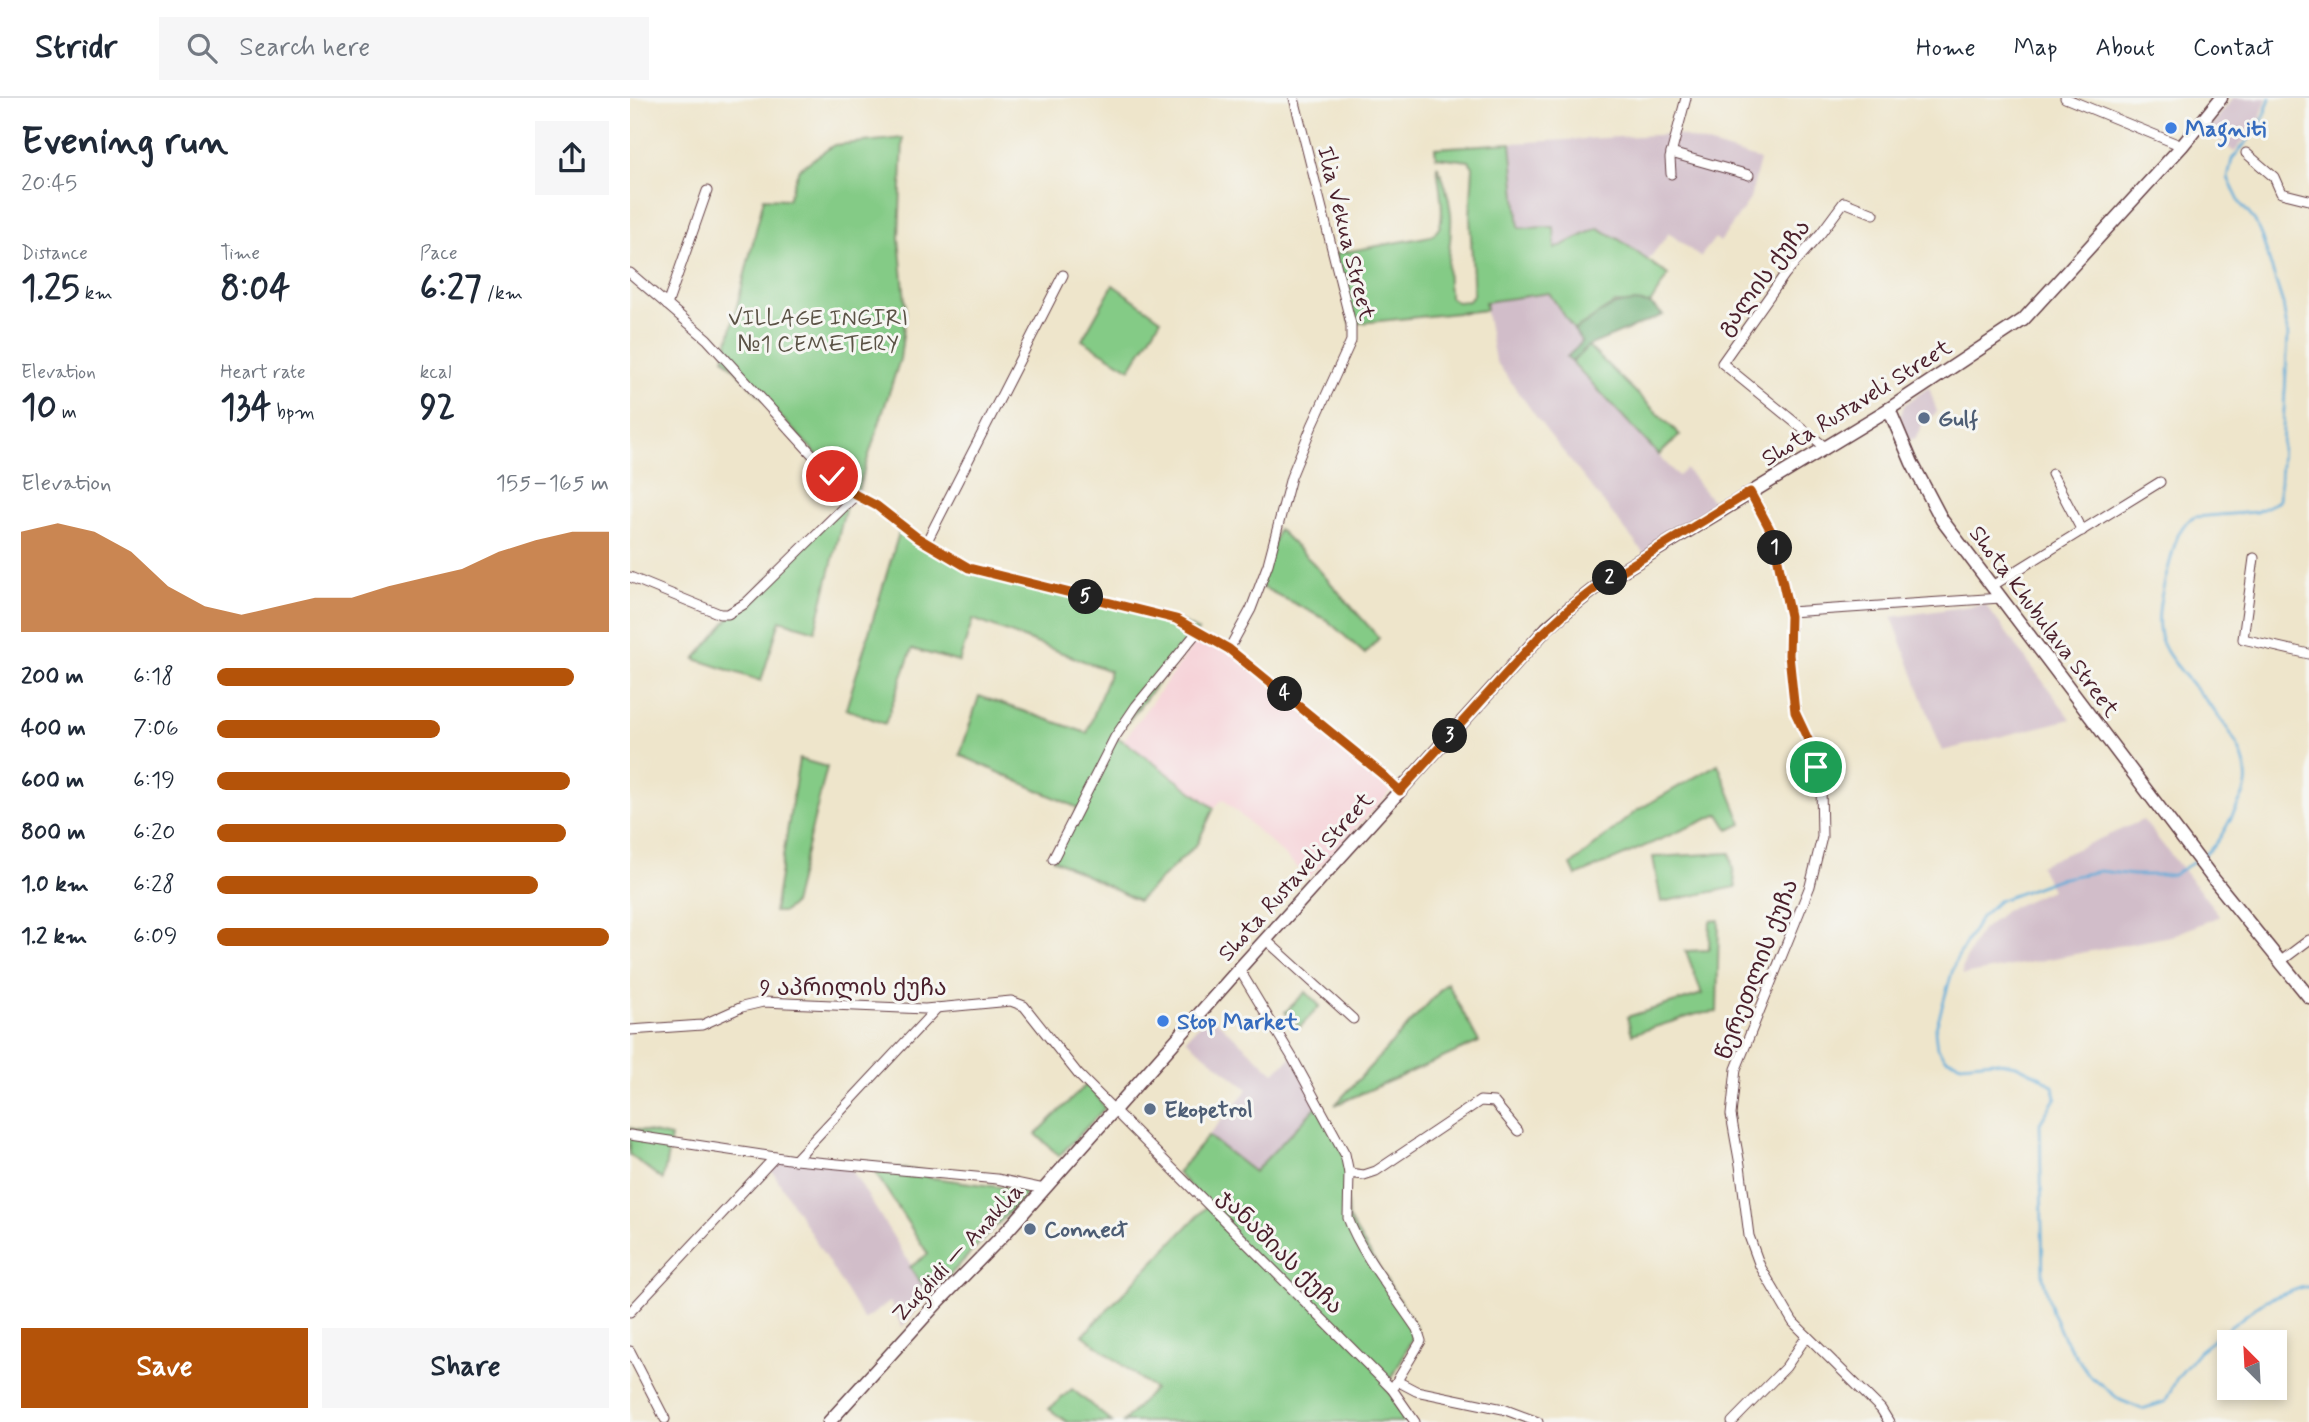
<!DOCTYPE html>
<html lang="en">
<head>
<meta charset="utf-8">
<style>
	body { margin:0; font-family:Mynerve,"Noto Sans Georgian",sans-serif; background:#f6f6f7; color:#1f2937; height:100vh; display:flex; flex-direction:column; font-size:26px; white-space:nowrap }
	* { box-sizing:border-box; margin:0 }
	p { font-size:23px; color:#747a83 }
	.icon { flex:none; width:38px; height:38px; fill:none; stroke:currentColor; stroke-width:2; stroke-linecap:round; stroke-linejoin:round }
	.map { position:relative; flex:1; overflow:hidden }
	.panel { display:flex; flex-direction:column; background:#fff; width:630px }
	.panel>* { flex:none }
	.needle { width:46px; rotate:336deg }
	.buttons { position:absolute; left:1587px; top:1232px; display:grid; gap:14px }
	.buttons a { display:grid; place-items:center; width:70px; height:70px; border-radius:0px; background:#fff; box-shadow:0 4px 10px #0003; font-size:35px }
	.pin { position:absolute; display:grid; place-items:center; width:60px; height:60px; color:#fff; margin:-30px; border:4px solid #fff; border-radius:50%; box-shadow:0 2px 7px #0007 }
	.km { position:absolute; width:35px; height:35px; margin:-18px; border-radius:50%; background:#222; color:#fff; font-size:19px; line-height:35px; text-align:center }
	.round { display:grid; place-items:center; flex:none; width:74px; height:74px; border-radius:0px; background:#f6f6f7 }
	.headline { display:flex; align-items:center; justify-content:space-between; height:119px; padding:0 21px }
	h1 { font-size:38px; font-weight:800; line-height:52px }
	.metrics { display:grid; grid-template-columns:repeat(3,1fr); gap:10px; height:119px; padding:7px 21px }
	.metrics div { display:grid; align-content:center }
	.metrics b { font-size:35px; font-weight:800 }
	.metrics small { font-size:19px; font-weight:400 }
	.metrics p { font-size:19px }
	.chart { height:196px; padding:14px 21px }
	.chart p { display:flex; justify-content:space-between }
	.chart svg { width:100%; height:126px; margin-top:7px; fill:#b45309; opacity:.7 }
	.button { display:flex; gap:14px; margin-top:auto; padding:14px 21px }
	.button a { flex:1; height:80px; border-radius:0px; background:#b45309; color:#fff; font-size:28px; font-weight:800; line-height:80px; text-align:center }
	.button a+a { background:#f6f6f7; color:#1f2937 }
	ul { padding:0 21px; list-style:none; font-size:23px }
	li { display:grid; grid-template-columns:112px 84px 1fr; align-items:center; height:52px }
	li i { height:18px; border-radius:9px; background:#b45309 }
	header { display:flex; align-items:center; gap:42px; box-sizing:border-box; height:98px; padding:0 35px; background:#fff; border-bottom:2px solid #e0e1e3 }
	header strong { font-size:33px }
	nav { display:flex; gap:38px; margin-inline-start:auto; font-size:24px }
	.search { width:490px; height:63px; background:#f6f6f7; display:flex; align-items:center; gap:18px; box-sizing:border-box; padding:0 24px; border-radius:0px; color:#747a83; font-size:26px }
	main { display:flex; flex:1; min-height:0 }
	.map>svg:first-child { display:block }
</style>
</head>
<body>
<header>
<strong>Stridr</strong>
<div class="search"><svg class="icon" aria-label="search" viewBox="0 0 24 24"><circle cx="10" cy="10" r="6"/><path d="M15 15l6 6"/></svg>Search here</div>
<nav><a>Home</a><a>Map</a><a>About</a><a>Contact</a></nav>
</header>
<main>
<section class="panel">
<div class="headline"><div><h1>Evening run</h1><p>20:45</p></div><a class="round"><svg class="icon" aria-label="share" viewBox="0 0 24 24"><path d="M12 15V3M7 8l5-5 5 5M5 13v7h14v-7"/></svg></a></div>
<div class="metrics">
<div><p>Distance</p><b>1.25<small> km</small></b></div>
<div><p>Time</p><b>8:04</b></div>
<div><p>Pace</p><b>6:27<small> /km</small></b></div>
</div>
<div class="metrics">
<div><p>Elevation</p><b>10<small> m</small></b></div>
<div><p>Heart rate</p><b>134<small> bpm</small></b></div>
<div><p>kcal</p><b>92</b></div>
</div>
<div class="chart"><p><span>Elevation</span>155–165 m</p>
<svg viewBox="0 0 160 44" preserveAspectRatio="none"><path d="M0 44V9L10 6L20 9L30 16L40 28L50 35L60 38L70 35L80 32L90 32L100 28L110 25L120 22L130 16L140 12L150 9L160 9V44z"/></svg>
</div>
<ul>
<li><b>200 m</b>6:18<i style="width:91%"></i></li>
<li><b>400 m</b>7:06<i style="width:57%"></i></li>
<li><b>600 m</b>6:19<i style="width:90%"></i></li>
<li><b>800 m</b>6:20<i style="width:89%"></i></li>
<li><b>1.0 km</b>6:28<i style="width:82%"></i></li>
<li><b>1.2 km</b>6:09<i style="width:100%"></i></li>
</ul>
<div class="button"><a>Save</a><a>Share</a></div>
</section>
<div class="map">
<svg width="1679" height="1324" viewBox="0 0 1679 1324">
	<rect width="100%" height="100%" fill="#f6f6f2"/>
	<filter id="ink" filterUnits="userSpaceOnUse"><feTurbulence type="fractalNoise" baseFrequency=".0143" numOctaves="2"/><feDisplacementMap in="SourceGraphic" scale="14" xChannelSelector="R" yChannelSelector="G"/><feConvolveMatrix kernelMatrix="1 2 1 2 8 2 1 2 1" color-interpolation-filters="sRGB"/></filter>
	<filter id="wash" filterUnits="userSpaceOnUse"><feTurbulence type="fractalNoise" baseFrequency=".00686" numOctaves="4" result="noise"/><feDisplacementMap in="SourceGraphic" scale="28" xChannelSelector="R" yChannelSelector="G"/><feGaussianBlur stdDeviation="1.57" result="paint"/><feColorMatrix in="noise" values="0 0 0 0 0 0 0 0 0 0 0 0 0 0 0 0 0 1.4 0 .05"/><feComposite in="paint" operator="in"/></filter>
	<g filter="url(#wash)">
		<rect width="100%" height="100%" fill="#eee5cb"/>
		<!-- built -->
		<polygon fill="#f6cfd6" points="570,538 597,552 747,676 762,692 679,780 593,701 584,710 493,643"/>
		<!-- industrial -->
		<g fill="#d1bdc9">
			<polygon points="1603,0 1637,0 1628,26 1604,54 1583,37 1576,35"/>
			<polygon points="1045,36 1130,62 1120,101 1090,144 1085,140 1070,159 1039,135 1018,162 968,130 925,151 889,130 881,45"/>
			<polygon points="919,195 952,244 937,260 1048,378 1056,371 1090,412 1016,458 916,332 865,262 854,204"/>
			<polygon points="1299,289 1307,314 1291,328 1286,340 1279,342 1270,320 1274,307"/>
			<polygon points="1355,506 1441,621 1312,653 1262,519"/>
			<polygon points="1513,722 1590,818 1541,838 1333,877 1332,869 1349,835 1376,812 1421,792 1410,767"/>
			<polygon points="579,916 644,975 662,959 688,1007 624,1075 578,1038 618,991 556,941"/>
			<polygon points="145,1059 218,1066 300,1198 272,1229 260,1204 234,1222 138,1066"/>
		</g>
		<!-- green -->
		<g fill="#84cb86" stroke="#677558" stroke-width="2">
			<polygon points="273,40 269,140 276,213 270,261 226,397 94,260 134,100 158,101 169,71 204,47"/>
			<path d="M881,45L889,130L924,129L925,151L968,130L990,142L1038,177L1020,206L985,205L969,215L961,223L944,232L919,195L855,204L856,212L721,226L704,156L801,138C804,136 807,133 809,130C816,115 808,83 807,67C814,81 819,99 821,115C823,145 813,167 820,199L827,204L839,203L843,197V183L840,118L843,69L839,63L806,59L805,50Z"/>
			<polygon points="483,187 531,221 500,271 452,242"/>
			<polygon points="958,248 1050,337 1029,357 942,264"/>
			<polygon points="217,404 185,533 150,522 131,583 65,561 105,513"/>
			<polygon points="271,428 339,470 546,521 568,533 486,639 497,645 584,710 567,746 508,803 423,761 448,710 330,657 349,598 457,635 480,573 343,521 329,564 282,551 255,626 216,611"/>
			<polygon points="648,431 683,465 749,540 735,556 697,522 630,488"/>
			<polygon points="169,661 197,669 163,806 154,814 144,814"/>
			<polygon points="1088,666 1112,726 1099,732 1089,716 946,778 941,767 1006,713"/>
			<polygon points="1100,755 1106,789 1031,804 1023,759"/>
			<polygon points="1089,822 1087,914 1067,916 1002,936 997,919 1072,896 1056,853 1079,852 1080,823"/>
			<polygon points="817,885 849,944 705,1007"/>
			<polygon points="676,894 690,908 670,929 655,914"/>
			<polygon points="458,985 475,1010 429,1058 406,1036"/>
			<polygon points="688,1007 715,1056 718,1120 787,1231 757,1290 778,1324 493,1324 524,1291 453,1237 578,1107 547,1075 578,1038 624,1074"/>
			<polygon points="0,1030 41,1039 33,1082 0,1057"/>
			<polygon points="241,1068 292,1073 297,1079 399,1093 300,1198 280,1169 298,1156"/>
			<polygon points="442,1291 482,1324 437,1324 419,1311"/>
		</g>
		<!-- forest -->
		<path fill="#6baf73" stroke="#5a674f" stroke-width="2" d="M1005,204L1020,206L1033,217L958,248L942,264L937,259L952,244L944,232C971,218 972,206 1005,204Z"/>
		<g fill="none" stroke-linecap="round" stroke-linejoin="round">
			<!-- stream -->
			<g stroke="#60acd9" stroke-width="2.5">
				<path d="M1572,758C1586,750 1596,730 1603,716C1608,707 1615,696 1616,687C1621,647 1575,603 1552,574C1543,563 1533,551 1530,537C1525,513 1534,487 1540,464C1545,447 1547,427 1565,419L1626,414L1649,403L1658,238L1653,206L1632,140L1625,123L1610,105L1598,80L1602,61L1631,27L1640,0"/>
				<polyline points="1564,764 1543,777 1503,777 1470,773 1428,781 1368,803 1351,819 1340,838 1325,864 1305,933 1307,950 1315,960 1331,966 1363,963 1386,967 1411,979 1423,988 1426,999 1410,1025 1413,1179 1422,1214 1433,1239 1459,1277 1490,1302 1512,1311 1535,1304 1547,1280 1569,1253 1634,1203 1673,1189 1679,1189"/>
			</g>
		</g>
	</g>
	<g filter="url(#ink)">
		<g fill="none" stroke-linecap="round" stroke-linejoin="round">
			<defs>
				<g id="street">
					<polyline points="1435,0 1552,48"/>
					<polyline points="1041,55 1119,77"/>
					<polyline points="1616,55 1644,79 1651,95 1679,102"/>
					<polyline points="1041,76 1040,60 1056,0"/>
					<polyline points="0,175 77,241 202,378 226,397 247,408 288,440 339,470 546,521 599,551 752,676 770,693"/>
					<polyline points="37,207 77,93"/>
					<polyline points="1195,349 1092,265 1155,176 1191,135 1214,104 1244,116"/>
					<polyline points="1422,376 1452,433"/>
					<polyline points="1120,394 1142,435 1160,518 1159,557 1165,614 1181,648 1191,688 1192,739 1180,788 1106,971 1101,1017 1110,1067 1119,1138 1130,1168 1163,1224 1251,1311 1259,1324"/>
					<polyline points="296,445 433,177"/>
					<polyline points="1624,460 1613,541 1679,556"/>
					<polyline points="0,479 90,516 98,516 116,505 226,397"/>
					<polyline points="1362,488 1530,384"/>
					<polyline points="1159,514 1371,500"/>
					<polyline points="599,551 621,511 638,466 661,379 682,328 721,243 721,226 664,0"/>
					<polyline points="423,761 485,639 506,608 568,533"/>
					<polyline points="636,842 723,921"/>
					<polyline points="1651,863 1679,842"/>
					<path d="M609,871L662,959L715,1056L719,1075L718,1120C731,1156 765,1198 787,1231L791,1243L762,1291"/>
					<polyline points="0,932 72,927 112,909 133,904 295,911 381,903 394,908 448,976 762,1291 785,1324"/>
					<polyline points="0,1037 165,1062 367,1081 414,1091"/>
					<polyline points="165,1062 307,910"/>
					<polyline points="719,1075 734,1077 746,1073 850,1003 864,1004 888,1033"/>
					<polyline points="0,1214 145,1059"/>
					<polyline points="0,1253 35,1321"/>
					<polyline points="767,1283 786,1293 873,1311 908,1324"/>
					<polyline points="1102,1324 1156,1269 1177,1238"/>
				</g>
				<g id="secondary">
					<polyline points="1259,311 1282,365 1312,422 1581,778 1679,899"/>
					<polyline points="199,1324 306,1206 376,1134 609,871 917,530 940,510 972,485 1259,311 1393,222 1552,48 1591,0"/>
				</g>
			</defs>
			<!-- street casing -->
			<use href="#street" stroke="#633d43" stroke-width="11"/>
			<!-- secondary casing -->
			<use href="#secondary" stroke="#633d43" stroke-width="15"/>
			<!-- street -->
			<use href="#street" stroke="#fff" stroke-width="9"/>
			<!-- secondary -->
			<use href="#secondary" stroke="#fff" stroke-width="12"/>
		</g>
	</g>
	<g fill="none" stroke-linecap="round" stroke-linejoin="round" filter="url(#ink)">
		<defs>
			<polyline id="route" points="202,378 226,397 247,408 288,440 339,470 546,521 599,551 752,676 770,693 910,538 940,510 972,485 1120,394 1142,435 1160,518 1159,557 1165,614 1181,648 1186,669"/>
		</defs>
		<!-- route casing -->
		<use href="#route" stroke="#fff" stroke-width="14"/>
		<!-- route -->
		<use href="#route" stroke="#b45309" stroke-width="9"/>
	</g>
	<!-- markers -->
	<g fill="#3f7fe0" stroke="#f6f6f2" stroke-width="2.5">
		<circle cx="1541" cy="30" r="7"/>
		<circle cx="533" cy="923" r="7"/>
	</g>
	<g fill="#5c6f8a" stroke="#f6f6f2" stroke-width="2.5">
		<circle cx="1294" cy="320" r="7"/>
		<circle cx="520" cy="1011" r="7"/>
		<circle cx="400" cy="1131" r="7"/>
	</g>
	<g text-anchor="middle" stroke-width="6" stroke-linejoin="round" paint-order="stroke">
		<!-- shop labels -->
		<g font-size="23" font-weight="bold" fill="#366cbe" stroke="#f6f6f2" text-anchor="start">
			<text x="1555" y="38">Magniti</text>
			<text x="547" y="931">Stop Market</text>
		</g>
		<!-- street labels -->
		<g font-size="23" fill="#4a1f2b" stroke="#f6f6f2">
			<text transform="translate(717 135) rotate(76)" y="8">Ilia Vekua Street</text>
			<text transform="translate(1133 179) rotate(-53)" y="8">გალის ქუჩა</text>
			<text transform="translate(1226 304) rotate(-32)" y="8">Shota Rustaveli Street</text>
			<text transform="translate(1415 523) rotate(53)" y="8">Shota Khubulava Street</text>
			<text transform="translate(665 778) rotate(-48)" y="8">Shota Rustaveli Street</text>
			<text transform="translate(1126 871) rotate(-69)" y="8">წერეთლის ქუჩა</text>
			<text x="223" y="897">9 აპრილის ქუჩა</text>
			<text transform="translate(651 1153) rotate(45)" y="8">ჯანაშიას ქუჩა</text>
			<text transform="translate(327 1154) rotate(-47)" y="8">Zugdidi — Anaklia</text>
		</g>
		<!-- park labels -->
		<g font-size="23" fill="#5b5346" stroke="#f6f6f2">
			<text x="188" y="227">VILLAGE INGIRI<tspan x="188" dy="26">№1 CEMETERY</tspan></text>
		</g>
		<!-- service labels -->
		<g font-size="23" font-weight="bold" fill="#4e5e75" stroke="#f6f6f2" text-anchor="start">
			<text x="1308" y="328">Gulf</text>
			<text x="534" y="1019">Ekopetrol</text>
			<text x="414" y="1139">Connect</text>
		</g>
	</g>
</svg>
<div class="buttons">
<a><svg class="needle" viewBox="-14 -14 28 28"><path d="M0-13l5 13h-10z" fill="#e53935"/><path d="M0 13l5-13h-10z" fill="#747a83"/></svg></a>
</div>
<div class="pin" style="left:1186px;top:669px;background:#1e9e55"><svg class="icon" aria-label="arrive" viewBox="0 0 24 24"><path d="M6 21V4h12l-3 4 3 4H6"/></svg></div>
<div class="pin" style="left:202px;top:378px;background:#d93025"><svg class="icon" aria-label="check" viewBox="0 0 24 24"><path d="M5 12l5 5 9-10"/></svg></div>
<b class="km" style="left:1145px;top:450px">1</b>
<b class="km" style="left:980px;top:480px">2</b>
<b class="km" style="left:820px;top:638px">3</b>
<b class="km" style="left:655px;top:596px">4</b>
<b class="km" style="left:456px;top:499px">5</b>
</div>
</main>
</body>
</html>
